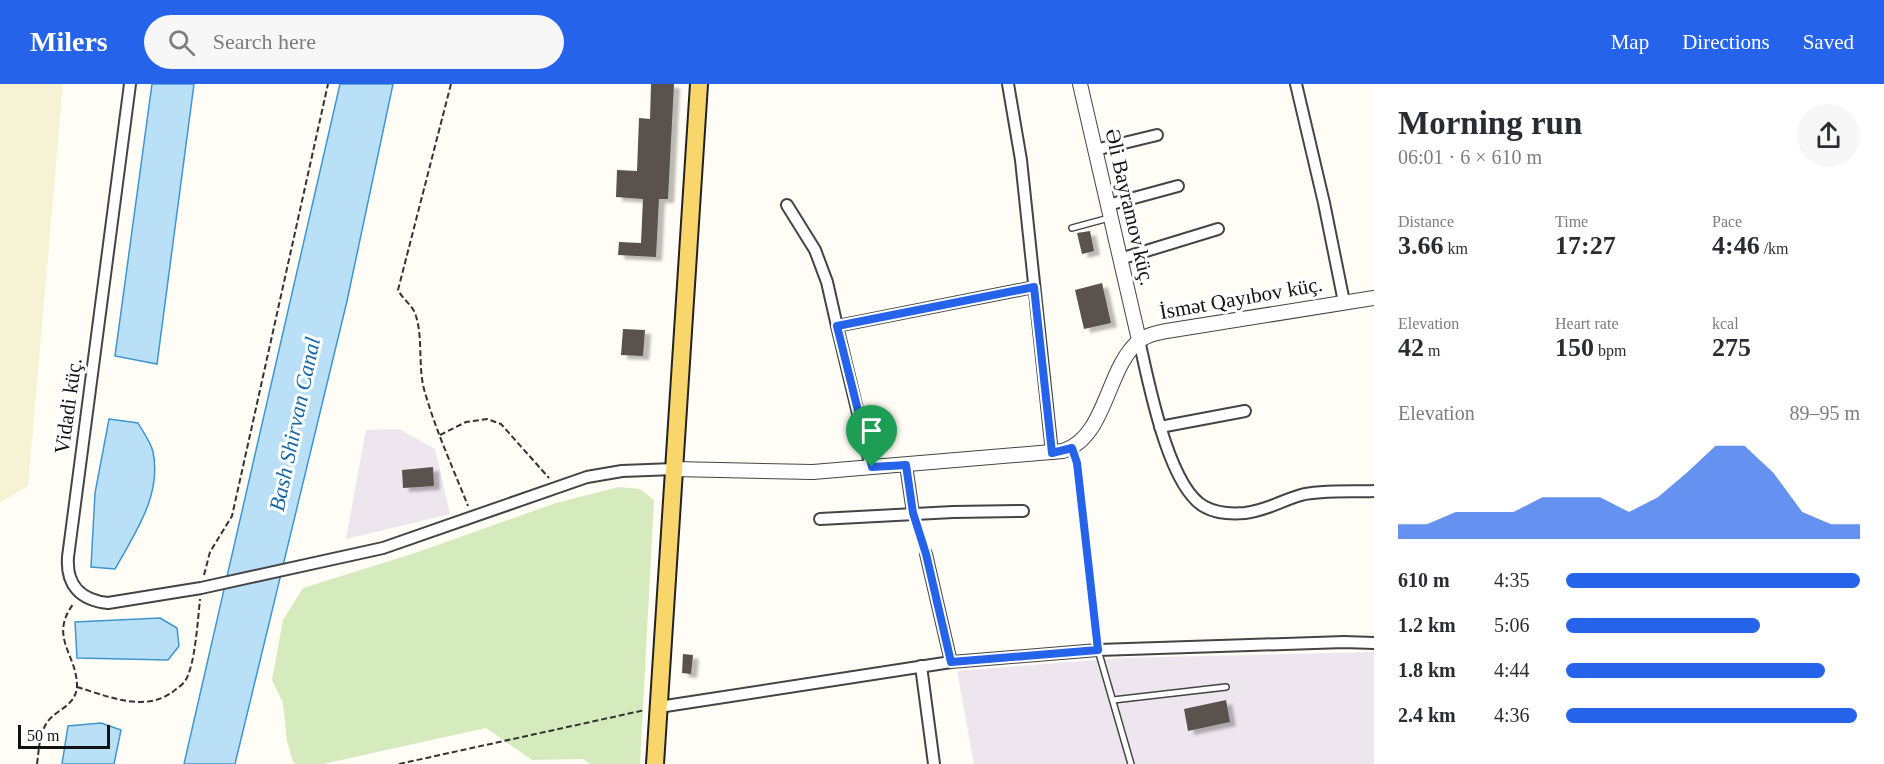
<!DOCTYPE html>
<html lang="en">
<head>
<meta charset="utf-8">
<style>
	body { margin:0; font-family:"Times New Roman",serif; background:#f7f7f7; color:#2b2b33; height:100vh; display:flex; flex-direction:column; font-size:22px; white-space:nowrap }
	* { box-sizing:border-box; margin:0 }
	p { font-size:20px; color:#7c7c81 }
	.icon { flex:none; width:33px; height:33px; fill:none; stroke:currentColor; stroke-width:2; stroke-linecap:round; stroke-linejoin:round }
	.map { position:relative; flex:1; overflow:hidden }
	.drawer { display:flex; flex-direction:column; background:#fff; width:510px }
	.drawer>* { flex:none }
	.scale { position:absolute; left:18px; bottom:15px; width:92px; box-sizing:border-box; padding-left:6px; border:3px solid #111; border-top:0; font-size:16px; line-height:21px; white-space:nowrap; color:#111; -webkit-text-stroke:4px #fff; paint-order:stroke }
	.pin { position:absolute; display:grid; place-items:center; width:51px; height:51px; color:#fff; margin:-62px -26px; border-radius:50% 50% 50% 0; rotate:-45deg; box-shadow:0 0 6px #0007 }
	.pin .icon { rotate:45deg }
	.round { display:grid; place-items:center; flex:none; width:63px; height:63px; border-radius:32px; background:#f7f7f7 }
	.overview { display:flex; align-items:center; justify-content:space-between; height:102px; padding:0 24px }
	h1 { font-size:33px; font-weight:600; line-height:45px }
	.figures { display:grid; grid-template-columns:repeat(3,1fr); gap:9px; height:102px; padding:6px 24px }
	.figures div { display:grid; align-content:center }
	.figures b { font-size:26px; font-weight:600 }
	.figures small { font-size:16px; font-weight:400 }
	.figures p { font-size:16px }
	.chart { height:168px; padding:12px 24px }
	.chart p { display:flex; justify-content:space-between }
	.chart svg { width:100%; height:108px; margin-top:6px; fill:#2563eb; opacity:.7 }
	ul { padding:0 24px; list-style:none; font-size:20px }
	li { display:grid; grid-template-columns:96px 72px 1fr; align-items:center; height:45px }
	li i { height:15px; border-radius:8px; background:#2563eb }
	header { display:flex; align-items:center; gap:36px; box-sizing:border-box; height:84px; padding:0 30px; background:#2563eb; color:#fff }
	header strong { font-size:28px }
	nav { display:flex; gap:33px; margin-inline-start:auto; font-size:21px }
	.search { width:420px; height:54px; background:#f7f7f7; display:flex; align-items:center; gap:15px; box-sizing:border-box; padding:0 21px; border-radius:33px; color:#7c7c81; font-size:22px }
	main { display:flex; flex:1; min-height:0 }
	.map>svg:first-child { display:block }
</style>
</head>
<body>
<header>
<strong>Milers</strong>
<div class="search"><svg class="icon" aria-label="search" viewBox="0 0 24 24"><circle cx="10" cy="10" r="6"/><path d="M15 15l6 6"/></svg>Search here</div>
<nav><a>Map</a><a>Directions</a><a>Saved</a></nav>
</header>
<main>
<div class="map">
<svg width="1374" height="680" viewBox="0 0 1374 680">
	<defs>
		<filter id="shadow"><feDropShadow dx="6" dy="4" stdDeviation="1.5" flood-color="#0004"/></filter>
	</defs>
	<rect width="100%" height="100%" fill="#fffdf5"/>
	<!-- industrial -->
	<g fill="#eee6ef">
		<polygon points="399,345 435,365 450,430 346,455 366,346"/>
		<polygon points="1374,568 1374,680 974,680 957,587 1121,574"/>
	</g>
	<!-- farmland -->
	<polygon fill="#f6f3d4" points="0,0 63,0 28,402 0,419"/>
	<!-- green -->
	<polygon fill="#d5ebbd" points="619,403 640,405 654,416 640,680 590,680 583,675 532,676 486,644 323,680 296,680 293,678 287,657 283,619 272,596 283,536 303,504 415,469 556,419"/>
	<!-- water -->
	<g fill="#b9e0f7" stroke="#3f96cf" stroke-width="1.5">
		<polygon points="152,0 194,0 157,280 115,272"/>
		<polygon points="340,0 393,0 347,217 235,680 184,680"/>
		<path d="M109,335L138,339C143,348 151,358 153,368C162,411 135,449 115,485L91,483L95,409Z"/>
		<polygon points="160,534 177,544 179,562 168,576 77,574 75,538"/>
		<polygon points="101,639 121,646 114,680 62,680 68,642"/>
	</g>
	<!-- building -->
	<g fill="#5a524d" filter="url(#shadow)">
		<polygon points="651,0 674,0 668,115 659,115 656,173 618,171 619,158 641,159 643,115 616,113 617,86 637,87 639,34 650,35"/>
		<polygon points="1090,147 1094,167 1082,170 1077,149"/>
		<polygon points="1102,199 1111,239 1084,245 1075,206"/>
		<polygon points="623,245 645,246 643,272 621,271"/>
		<polygon points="433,383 434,402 403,404 402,386"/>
		<polygon points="683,570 693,571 691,590 682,589"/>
		<polygon points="1226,616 1230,638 1188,647 1184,625"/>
	</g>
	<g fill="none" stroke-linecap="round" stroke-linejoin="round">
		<defs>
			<g id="service">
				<polyline points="1072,144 1109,134"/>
				<polyline points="1072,364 1077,379 1079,397 1098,566 1131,680"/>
				<polyline points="1113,616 1226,603"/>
			</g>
			<g id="minor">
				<path d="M130,0L68,473C66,501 80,516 108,519L201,504L383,464L587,393L622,387L674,385"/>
				<polyline points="1008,0 1021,76 1052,369"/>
				<polyline points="1296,0 1324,119 1344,218"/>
				<polyline points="1095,66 1157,51"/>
				<polyline points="787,121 815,166 827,198 837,242 871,383"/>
				<polyline points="1108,121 1178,102"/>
				<polyline points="1120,175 1218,145"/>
				<polyline points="837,242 1034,203"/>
				<path d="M1139,256C1148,295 1168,404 1205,423C1216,429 1233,430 1245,429C1268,426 1280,417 1301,411C1320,406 1353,408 1374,407"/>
				<polyline points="1160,343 1245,327"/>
				<polyline points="906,381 913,429"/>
				<polyline points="820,435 953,428 1023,427"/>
				<polyline points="926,470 951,578"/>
				<polyline points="921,582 934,680"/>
				<polyline points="659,623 951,578 1098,566 1344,558 1374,559"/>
			</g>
			<g id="tertiary">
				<polyline points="1080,0 1139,256"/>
				<path d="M674,385L813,388L1063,367C1107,353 1106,284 1139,257C1149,249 1166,247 1179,245L1374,214"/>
			</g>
			<polyline id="primary" points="655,680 699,0"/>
		</defs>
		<!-- service casing -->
		<use href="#service" stroke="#444" stroke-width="8"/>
		<!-- minor casing -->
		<use href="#minor" stroke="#444" stroke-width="14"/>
		<!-- tertiary casing -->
		<use href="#tertiary" stroke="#444" stroke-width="16"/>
		<!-- primary casing -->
		<use href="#primary" stroke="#222" stroke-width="20"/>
		<!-- path -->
		<g stroke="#333" stroke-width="2" stroke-dasharray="6 3" stroke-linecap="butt">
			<path d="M451,0L398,206C403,216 413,221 416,232C423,255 418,282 424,305C435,345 453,384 468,422"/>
			<polyline points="440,351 466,338 487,335 501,340 549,394"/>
			<polyline points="917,441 922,459"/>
			<polyline points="204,491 210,468 232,432 328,0"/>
			<path d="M77,603C108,612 146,630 175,606C178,604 183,600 185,597C195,583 198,534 200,515"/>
			<path d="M37,680C39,666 39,652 46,640C55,625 76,623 77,602C77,570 48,553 74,519"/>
			<polyline points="399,680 645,626"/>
		</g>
		<!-- service -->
		<use href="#service" stroke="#fff" stroke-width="5"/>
		<!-- minor -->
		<use href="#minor" stroke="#fff" stroke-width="10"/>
		<!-- tertiary -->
		<use href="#tertiary" stroke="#fff" stroke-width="14"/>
		<!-- primary -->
		<use href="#primary" stroke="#f9d66b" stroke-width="16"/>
	</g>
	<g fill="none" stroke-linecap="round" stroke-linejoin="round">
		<defs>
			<polygon id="route" points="1034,203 1052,369 1072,364 1077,379 1098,566 951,578 926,470 913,429 906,381 872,383 837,242"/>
		</defs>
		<!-- route casing -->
		<use href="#route" stroke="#fff" stroke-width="12"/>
		<!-- route -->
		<use href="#route" stroke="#2563eb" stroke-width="8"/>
	</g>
	<g text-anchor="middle" stroke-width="6" stroke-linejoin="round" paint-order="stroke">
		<!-- street labels -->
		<g font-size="21" fill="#111" stroke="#fff">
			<text transform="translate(1130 123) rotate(77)" y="7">Əli Bayramov küç.</text>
			<text transform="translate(1241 214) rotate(-10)" y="7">İsmət Qayıbov küç.</text>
			<text transform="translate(68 322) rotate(-82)" y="7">Vidadi küç.</text>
		</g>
		<!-- water labels -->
		<g font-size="22" font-style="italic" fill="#1768a6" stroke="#fff">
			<text transform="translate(294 340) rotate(-78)" y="8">Bash Shirvan Canal</text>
		</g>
	</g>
</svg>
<div class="scale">50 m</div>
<div class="pin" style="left:872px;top:383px;background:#1e9e55"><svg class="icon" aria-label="arrive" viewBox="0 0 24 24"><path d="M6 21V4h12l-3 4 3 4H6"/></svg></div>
</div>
<section class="drawer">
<div class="overview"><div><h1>Morning run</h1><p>06:01 · 6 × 610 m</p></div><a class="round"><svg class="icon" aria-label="share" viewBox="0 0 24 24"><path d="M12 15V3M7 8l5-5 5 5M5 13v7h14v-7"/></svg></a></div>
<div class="figures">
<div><p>Distance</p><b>3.66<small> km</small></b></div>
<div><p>Time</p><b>17:27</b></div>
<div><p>Pace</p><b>4:46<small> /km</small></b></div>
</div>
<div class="figures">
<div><p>Elevation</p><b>42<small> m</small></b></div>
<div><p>Heart rate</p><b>150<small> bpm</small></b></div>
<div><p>kcal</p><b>275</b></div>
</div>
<div class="chart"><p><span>Elevation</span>89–95 m</p>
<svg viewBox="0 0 160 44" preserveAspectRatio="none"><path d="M0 44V38L10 38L20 33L30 33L40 33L50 27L60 27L70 27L80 33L90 27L100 17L110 6L120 6L130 17L140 33L150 38L160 38V44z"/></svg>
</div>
<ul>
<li><b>610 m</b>4:35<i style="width:100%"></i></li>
<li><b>1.2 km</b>5:06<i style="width:66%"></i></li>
<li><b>1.8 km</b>4:44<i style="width:88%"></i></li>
<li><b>2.4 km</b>4:36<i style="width:99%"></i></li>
</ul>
</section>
</main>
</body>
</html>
